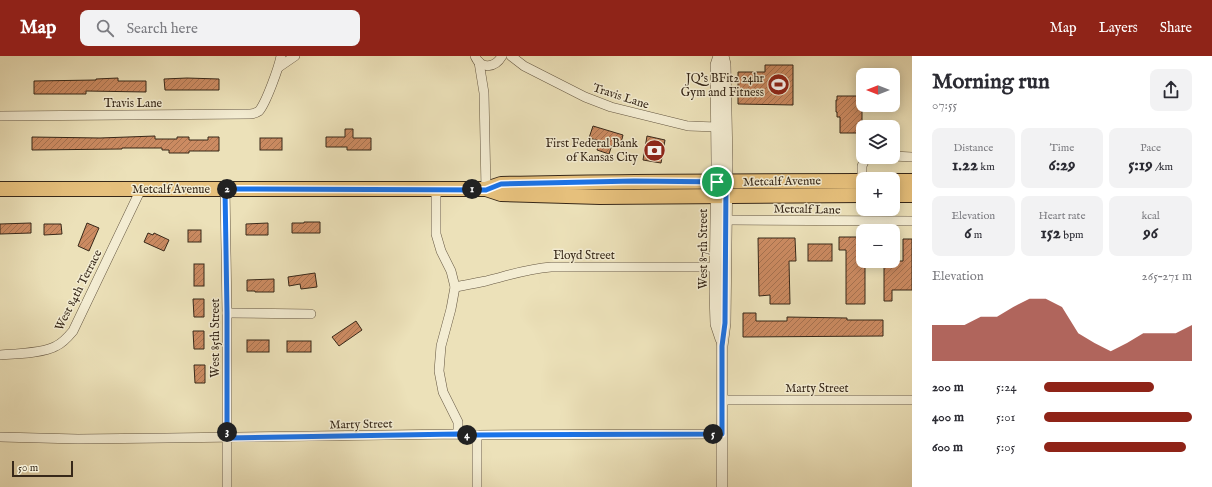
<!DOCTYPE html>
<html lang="en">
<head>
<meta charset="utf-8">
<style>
	body { margin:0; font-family:"IM FELL English",serif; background:#f2f2f3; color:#2b2b33; height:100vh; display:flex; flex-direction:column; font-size:15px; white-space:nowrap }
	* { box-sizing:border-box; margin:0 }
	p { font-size:13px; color:#7c7c81 }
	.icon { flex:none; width:22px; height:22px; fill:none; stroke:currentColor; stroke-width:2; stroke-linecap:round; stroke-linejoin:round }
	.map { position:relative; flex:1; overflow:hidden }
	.panel { display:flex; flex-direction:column; background:#fff; width:300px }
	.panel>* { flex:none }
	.needle { width:26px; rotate:270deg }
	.tools { position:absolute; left:856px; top:12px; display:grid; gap:8px }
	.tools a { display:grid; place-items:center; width:44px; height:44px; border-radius:8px; background:#fff; box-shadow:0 2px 10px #0003; font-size:20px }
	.scale { position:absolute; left:12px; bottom:10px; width:61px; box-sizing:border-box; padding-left:4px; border:2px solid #372819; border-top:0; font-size:11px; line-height:14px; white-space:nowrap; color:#372819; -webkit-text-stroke:3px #f3ecd2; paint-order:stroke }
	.pin { position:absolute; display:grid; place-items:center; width:34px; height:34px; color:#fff; margin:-17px; border:2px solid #fff; border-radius:50%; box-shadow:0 1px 4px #0007 }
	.km { position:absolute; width:20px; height:20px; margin:-10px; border-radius:50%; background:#222; color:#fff; font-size:11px; line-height:20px; text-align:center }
	.round { display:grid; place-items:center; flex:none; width:42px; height:42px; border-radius:8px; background:#f2f2f3 }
	.head { display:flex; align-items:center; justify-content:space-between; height:68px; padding:0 20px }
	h1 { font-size:22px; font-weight:800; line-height:30px }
	.stats { display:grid; grid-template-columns:repeat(3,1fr); gap:6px; height:68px; padding:4px 20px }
	.stats div { display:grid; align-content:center; border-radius:8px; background:#f2f2f3; text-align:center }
	.stats b { font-size:17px; font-weight:800 }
	.stats small { font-size:11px; font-weight:400 }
	.stats p { font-size:11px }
	.chart { height:112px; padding:8px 20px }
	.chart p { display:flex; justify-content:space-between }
	.chart svg { width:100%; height:72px; margin-top:4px; fill:#8f2418; opacity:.7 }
	ul { padding:0 20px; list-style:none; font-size:13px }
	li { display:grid; grid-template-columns:64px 48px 1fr; align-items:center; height:30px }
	li i { height:10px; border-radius:5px; background:#8f2418 }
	header { display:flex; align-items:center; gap:24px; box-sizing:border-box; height:56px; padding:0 20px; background:#8f2418; color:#fff }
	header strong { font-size:19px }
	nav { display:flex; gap:22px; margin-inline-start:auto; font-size:14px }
	.search { width:280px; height:36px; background:#f2f2f3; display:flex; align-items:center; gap:10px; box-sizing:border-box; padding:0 14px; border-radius:8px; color:#7c7c81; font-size:15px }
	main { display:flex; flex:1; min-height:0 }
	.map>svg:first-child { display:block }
</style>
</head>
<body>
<header>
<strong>Map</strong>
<div class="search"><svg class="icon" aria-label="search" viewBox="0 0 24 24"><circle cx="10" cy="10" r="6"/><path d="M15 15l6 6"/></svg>Search here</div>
<nav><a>Map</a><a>Layers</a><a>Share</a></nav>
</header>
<main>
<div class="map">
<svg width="912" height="431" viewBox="0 0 912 431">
	<defs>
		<pattern id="building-hatch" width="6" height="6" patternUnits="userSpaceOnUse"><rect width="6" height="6" fill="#cc8b62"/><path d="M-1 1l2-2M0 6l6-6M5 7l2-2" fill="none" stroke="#a67250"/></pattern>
	</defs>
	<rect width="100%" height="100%" fill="#ece1b9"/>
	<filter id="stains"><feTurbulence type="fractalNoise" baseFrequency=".005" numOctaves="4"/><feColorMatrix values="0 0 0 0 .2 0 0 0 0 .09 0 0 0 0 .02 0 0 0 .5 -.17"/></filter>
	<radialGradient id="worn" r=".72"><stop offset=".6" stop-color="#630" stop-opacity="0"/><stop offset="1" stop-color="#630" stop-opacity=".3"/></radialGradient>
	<!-- building -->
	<g fill="url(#building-hatch)" stroke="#372819">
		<polygon points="765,9 793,9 793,49 738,48 738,16 765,16"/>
		<polygon points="118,22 118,25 146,25 146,36 86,35 86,38 34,38 34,25 96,24 96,23"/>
		<polygon points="187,22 219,23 219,34 165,34 164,23"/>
		<polygon points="837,40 862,40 862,70 859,70 859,77 840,77 840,61 837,61 837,56 836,56 836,44 837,44"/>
		<polygon points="593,70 623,79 620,91 612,89 609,98 597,94 600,85 589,82"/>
		<polygon points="345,73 353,73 353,82 371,82 371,94 347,94 347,91 326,91 326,81 345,81"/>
		<polygon points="155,80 155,83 177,83 177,81 189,81 189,84 208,84 208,81 219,81 219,95 189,95 189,97 169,97 169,94 162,94 162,92 122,92 122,93 32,94 32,81 100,82"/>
		<polygon points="647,80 665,84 661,107 643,104"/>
		<rect x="260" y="82" width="22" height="12"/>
		<polygon points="304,166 320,166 320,177 292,177 292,167 304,167"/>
		<polygon points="31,167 31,177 0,178 0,168"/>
		<polygon points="87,167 99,172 89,195 78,190"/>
		<polygon points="268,167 268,179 246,179 246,168"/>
		<polygon points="44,168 61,168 62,178 44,179"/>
		<rect x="188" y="174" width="13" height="12"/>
		<polygon points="148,177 153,179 154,177 169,184 164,195 144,186"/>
		<polygon points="839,181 863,181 863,205 865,205 865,248 846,248 846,194 839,194"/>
		<polygon points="758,182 795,182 796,205 789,205 790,248 770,248 770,239 759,240"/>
		<polygon points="903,183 912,183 912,234 892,234 892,245 884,245 884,205 903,205"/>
		<rect x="808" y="188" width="24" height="17"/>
		<rect x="194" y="208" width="10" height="22"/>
		<polygon points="315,217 317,231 301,233 300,228 289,230 288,221"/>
		<polygon points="274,223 274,236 255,236 255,235 247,235 247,224"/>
		<polygon points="193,243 204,243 204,261 194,261"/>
		<polygon points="743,257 756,257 756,265 787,265 787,261 847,262 847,264 883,264 883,280 743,281"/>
		<polygon points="356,265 362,274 339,290 332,281"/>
		<polygon points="193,275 204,275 204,293 194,293"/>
		<rect x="247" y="284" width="22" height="12"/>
		<rect x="287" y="285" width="24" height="11"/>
		<polygon points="194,309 205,309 205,327 195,327"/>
	</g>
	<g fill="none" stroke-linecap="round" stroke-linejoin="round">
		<defs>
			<g id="minor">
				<path d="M475,0C481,14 495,12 502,0"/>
				<polyline points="511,0 524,10 585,41 611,51 688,70 717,71"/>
				<polyline points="479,6 484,37 486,133"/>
				<polyline points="279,11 295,0"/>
				<path d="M0,60L250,58C253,58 256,57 259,55C266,47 279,11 281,0"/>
				<polyline points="893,100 912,101"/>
				<polyline points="862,125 862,110 866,101"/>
				<polyline points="225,133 227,257 227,431"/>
				<polyline points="436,133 436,178 441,195 451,215 455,231 451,253 441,290 439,315 443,336 458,366 458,378"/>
				<polyline points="726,164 912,165"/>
				<path d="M455,231C466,229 476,227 486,225C510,219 526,213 551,211H715"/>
				<polyline points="227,257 311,258"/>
				<path d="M0,299C14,298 45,297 56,290C63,287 68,281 73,275L141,133"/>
				<polyline points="722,344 912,344"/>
				<polyline points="477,379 477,431"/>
				<polyline points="0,381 78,383 167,382 458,378 477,379 722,378"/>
			</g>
			<g id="tertiary">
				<polyline points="719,0 716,9 717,107 716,163 715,236 716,268 721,283"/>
				<polyline points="722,431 722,290 725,267 727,106 725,8 723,0"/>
			</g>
			<g id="primary">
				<polyline points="893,125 912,125"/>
				<polyline points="0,133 486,133 501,138 600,141 863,139"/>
				<path d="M486,133L501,128C622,125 742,125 863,125"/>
				<polyline points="893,139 912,139"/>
			</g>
		</defs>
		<!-- minor casing -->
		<use href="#minor" stroke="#645641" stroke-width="10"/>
		<!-- tertiary casing -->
		<use href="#tertiary" stroke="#645641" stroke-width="12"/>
		<!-- primary casing -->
		<use href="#primary" stroke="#372819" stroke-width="16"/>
		<!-- minor -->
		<use href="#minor" stroke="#f3ecd2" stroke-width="9"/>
		<!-- tertiary -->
		<use href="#tertiary" stroke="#f3ecd2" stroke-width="11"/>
		<!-- primary -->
		<use href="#primary" stroke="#e6c07c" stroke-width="14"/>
	</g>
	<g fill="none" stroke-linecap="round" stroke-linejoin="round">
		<defs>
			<polygon id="route" points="634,125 726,126 725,267 722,290 722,378 476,379 458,378 227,382 227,257 225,133 486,134 501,128"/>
		</defs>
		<!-- route casing -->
		<use href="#route" stroke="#fff" stroke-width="8"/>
		<!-- route -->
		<use href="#route" stroke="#1a73e8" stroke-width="5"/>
	</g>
	<!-- icons -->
	<defs>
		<symbol id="stadium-disc" viewBox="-11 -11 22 22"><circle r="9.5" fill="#8f2418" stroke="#f3ecd2"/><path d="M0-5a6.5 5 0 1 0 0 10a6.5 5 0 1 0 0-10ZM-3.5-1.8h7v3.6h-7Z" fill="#fff"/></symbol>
		<symbol id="bank-disc" viewBox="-11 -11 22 22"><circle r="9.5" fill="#8f2418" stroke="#f3ecd2"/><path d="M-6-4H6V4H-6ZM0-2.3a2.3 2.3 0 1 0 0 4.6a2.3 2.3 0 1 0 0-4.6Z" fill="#fff"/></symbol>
	</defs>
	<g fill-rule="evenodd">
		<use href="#stadium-disc" x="766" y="16" width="25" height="25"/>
		<use href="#bank-disc" x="642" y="82" width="25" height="25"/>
	</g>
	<g text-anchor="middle" stroke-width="3" stroke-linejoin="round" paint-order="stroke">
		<!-- poi labels -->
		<g font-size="12" fill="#372819" stroke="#f3ecd2" text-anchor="end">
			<text x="764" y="26">JQ's BFit2 24hr<tspan x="764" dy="14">Gym and Fitness</tspan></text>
			<text x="638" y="91">First Federal Bank<tspan x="638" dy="14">of Kansas City</tspan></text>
		</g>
		<!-- street labels -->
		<g font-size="12" fill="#372819" stroke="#f3ecd2">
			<text transform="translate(621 40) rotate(18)" y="4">Travis Lane</text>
			<text x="133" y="51">Travis Lane</text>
			<text transform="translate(782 125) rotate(-1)" y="4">Metcalf Avenue</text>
			<text x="171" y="137">Metcalf Avenue</text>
			<text transform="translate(807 153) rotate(1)" y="4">Metcalf Lane</text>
			<text transform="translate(703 193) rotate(-90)" y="4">West 87th Street</text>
			<text x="584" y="203">Floyd Street</text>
			<text transform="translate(78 234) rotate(-63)" y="4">West 84th Terrace</text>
			<text transform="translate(215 282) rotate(-90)" y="4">West 85th Street</text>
			<text x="817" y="336">Marty Street</text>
			<text transform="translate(361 368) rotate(-1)" y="4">Marty Street</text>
		</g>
	</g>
	<rect width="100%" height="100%" filter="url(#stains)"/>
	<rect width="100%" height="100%" fill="url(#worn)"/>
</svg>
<div class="tools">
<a><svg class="needle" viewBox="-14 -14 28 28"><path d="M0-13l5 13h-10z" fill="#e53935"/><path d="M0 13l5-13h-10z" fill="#7c7c81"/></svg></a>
<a><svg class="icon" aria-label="layers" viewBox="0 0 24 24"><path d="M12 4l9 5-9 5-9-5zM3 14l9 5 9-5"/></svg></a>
<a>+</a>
<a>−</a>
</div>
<div class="scale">50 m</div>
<div class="pin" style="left:717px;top:126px;background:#1e9e55"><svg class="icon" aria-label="arrive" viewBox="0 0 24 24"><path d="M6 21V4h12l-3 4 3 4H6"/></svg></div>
<b class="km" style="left:472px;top:133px">1</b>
<b class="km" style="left:227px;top:133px">2</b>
<b class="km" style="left:227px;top:376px">3</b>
<b class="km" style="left:467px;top:379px">4</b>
<b class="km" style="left:713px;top:378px">5</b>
</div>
<section class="panel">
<div class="head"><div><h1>Morning run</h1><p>07:55</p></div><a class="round"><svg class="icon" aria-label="share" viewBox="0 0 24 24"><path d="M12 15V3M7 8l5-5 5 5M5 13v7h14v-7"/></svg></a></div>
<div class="stats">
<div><p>Distance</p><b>1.22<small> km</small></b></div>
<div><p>Time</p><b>6:29</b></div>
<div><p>Pace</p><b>5:19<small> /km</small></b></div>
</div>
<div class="stats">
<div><p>Elevation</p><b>6<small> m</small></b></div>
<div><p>Heart rate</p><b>152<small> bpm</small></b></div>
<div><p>kcal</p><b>96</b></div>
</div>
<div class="chart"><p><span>Elevation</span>265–271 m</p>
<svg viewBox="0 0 160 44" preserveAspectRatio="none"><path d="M0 44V22L10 22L20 22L30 17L40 17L50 11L60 6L70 6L80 11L90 27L100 33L110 38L120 33L130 27L140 27L150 27L160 22V44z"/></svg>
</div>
<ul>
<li><b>200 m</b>5:24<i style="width:74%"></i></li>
<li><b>400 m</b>5:01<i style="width:100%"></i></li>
<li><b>600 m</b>5:05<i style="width:96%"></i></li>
</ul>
</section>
</main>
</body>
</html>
